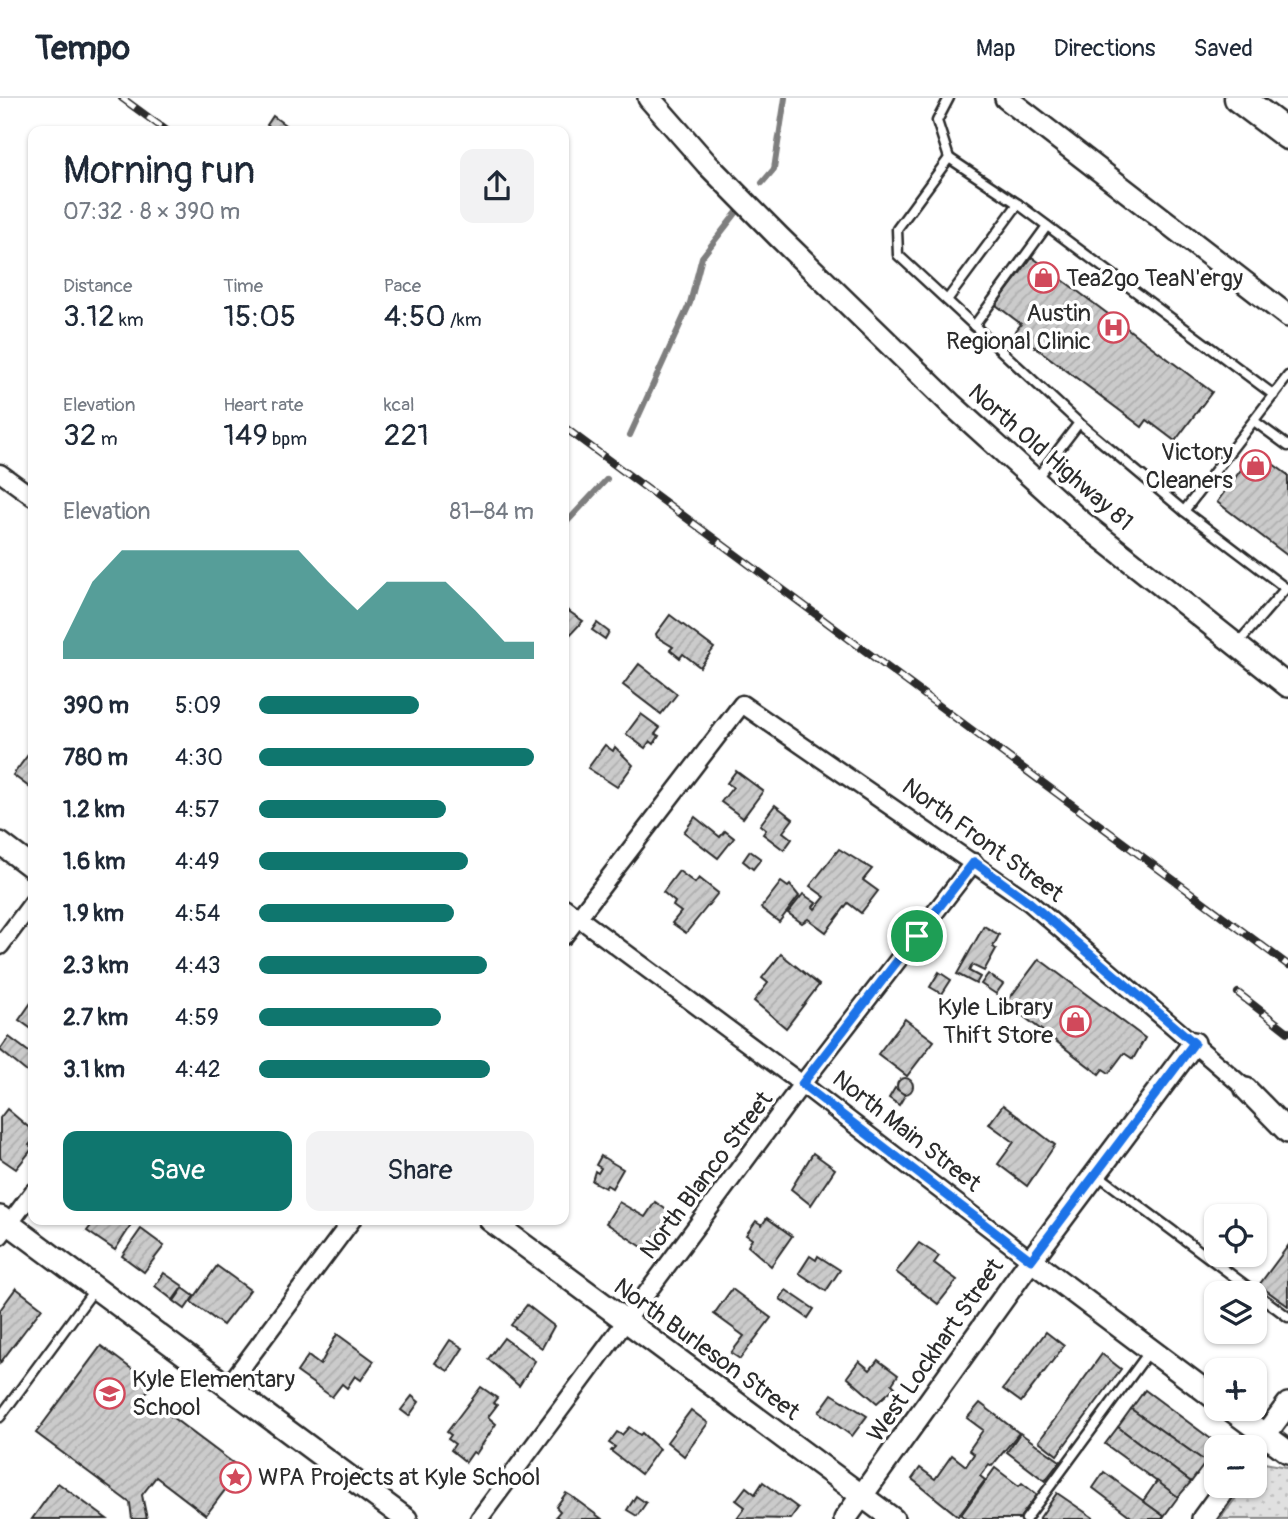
<!DOCTYPE html>
<html lang="en">
<head>
<meta charset="utf-8">
<style>
	body { margin:0; font-family:Pangolin,sans-serif; background:#f2f2f3; color:#1f2937; height:100vh; display:flex; flex-direction:column; font-size:26px; white-space:nowrap }
	* { box-sizing:border-box; margin:0 }
	p { font-size:23px; color:#747a83 }
	.icon { flex:none; width:38px; height:38px; fill:none; stroke:currentColor; stroke-width:2; stroke-linecap:round; stroke-linejoin:round }
	.map { position:relative; flex:1; overflow:hidden }
	.panel { position:absolute; left:28px; top:28px; width:541px; height:1099px; display:flex; flex-direction:column; background:#fff; border-radius:14px; box-shadow:0 2px 5px #0004 }
	.panel>* { flex:none }
	.buttons { position:absolute; left:1204px; top:1106px; display:grid; gap:14px }
	.buttons a { display:grid; place-items:center; width:63px; height:63px; border-radius:14px; background:#fff; box-shadow:0 2px 5px #0004; font-size:35px }
	.pin { position:absolute; display:grid; place-items:center; width:60px; height:60px; color:#fff; margin:-30px; border:4px solid #fff; border-radius:50%; box-shadow:0 2px 7px #0007 }
	.round { display:grid; place-items:center; flex:none; width:74px; height:74px; border-radius:14px; background:#f2f2f3 }
	.overview { display:flex; align-items:center; justify-content:space-between; height:119px; padding:0 35px }
	h1 { font-size:38px; font-weight:600; line-height:52px }
	.stats { display:grid; grid-template-columns:repeat(3,1fr); gap:10px; height:119px; padding:7px 35px }
	.stats div { display:grid; align-content:center }
	.stats b { font-size:30px; font-weight:600 }
	.stats small { font-size:19px; font-weight:400 }
	.stats p { font-size:19px }
	.chart { height:196px; padding:14px 35px }
	.chart p { display:flex; justify-content:space-between }
	.chart svg { width:100%; height:126px; margin-top:7px; fill:#0f766e; opacity:.7 }
	.action { display:flex; gap:14px; margin-top:auto; padding:14px 35px }
	.action a { flex:1; height:80px; border-radius:14px; background:#0f766e; color:#fff; font-size:28px; font-weight:600; line-height:80px; text-align:center }
	.action a+a { background:#f2f2f3; color:#1f2937 }
	ul { padding:0 35px; list-style:none; font-size:23px }
	li { display:grid; grid-template-columns:112px 84px 1fr; align-items:center; height:52px }
	li i { height:18px; border-radius:9px; background:#0f766e }
	header { display:flex; align-items:center; gap:42px; box-sizing:border-box; height:98px; padding:0 35px; background:#fff; border-bottom:2px solid #e0e1e3 }
	header strong { font-size:33px }
	nav { display:flex; gap:38px; margin-inline-start:auto; font-size:24px }
	.map>svg:first-child { display:block }
</style>
</head>
<body>
<header>
<strong>Tempo</strong>
<nav><a>Map</a><a>Directions</a><a>Saved</a></nav>
</header>
<div class="map">
<svg width="1288" height="1421" viewBox="0 0 1288 1421">
	<defs>
		<pattern id="park-dots" width="8" height="8" patternUnits="userSpaceOnUse" patternTransform="scale(1.75)"><rect width="8" height="8" fill="#e0e0e0"/><path d="M2 2h.1M6 6h.1" fill="none" stroke="#c0c0c0" stroke-width="1.8" stroke-linecap="round"/></pattern>
		<pattern id="building-hatch" width="6" height="6" patternUnits="userSpaceOnUse" patternTransform="scale(1.75)"><rect width="6" height="6" fill="#cbcbcb"/><path d="M-1 1l2-2M0 6l6-6M5 7l2-2" fill="none" stroke="#aeaeae"/></pattern>
	</defs>
	<rect width="100%" height="100%" fill="#fff"/>
	<filter id="ink" filterUnits="userSpaceOnUse"><feTurbulence type="fractalNoise" baseFrequency=".0143" numOctaves="2"/><feDisplacementMap in="SourceGraphic" scale="14" xChannelSelector="R" yChannelSelector="G"/><feConvolveMatrix kernelMatrix="1 2 1 2 8 2 1 2 1" color-interpolation-filters="sRGB"/></filter>
	<g filter="url(#ink)">
		<!-- park -->
		<polygon fill="url(#park-dots)" stroke="#868686" stroke-width="2" points="1264,1365 1288,1369 1288,1421 1220,1421 1245,1388 1255,1388 1255,1374"/>
		<g fill="none" stroke-linecap="round" stroke-linejoin="round">
			<!-- stream -->
			<g stroke="#7e7e7e" stroke-width="6">
				<polyline points="762,85 774,71 785,0"/>
				<polyline points="630,337 690,205 702,159 737,114"/>
				<polyline points="564,427 607,381"/>
			</g>
		</g>
		<!-- building -->
		<g fill="url(#building-hatch)" stroke="#2b2b2b" stroke-width="2">
			<polygon points="273,18 288,29 284,33 275,33 267,27"/>
			<polygon points="1032,159 1212,294 1175,343 1147,322 1142,329 1015,234 1021,226 996,207"/>
			<polygon points="1255,353 1288,377 1288,458 1217,404"/>
			<polygon points="564,510 583,523 567,540 564,538"/>
			<polygon points="670,517 714,550 700,569 683,556 680,560 670,552 673,549 657,539 656,536"/>
			<polygon points="597,525 609,534 605,541 592,532"/>
			<polygon points="639,566 677,596 661,616 623,587"/>
			<polygon points="641,616 660,630 655,636 659,638 654,646 650,643 645,650 626,636"/>
			<polygon points="605,647 613,653 615,649 633,667 617,689 588,670"/>
			<polygon points="28,657 33,661 33,692 13,677"/>
			<polygon points="736,673 763,693 743,720 721,704 733,689 727,685"/>
			<polygon points="775,707 793,721 783,734 792,741 784,752 763,736 766,732 760,727"/>
			<polygon points="695,719 720,739 725,733 734,740 718,760 684,734"/>
			<polygon points="839,751 872,771 863,782 878,793 861,815 848,805 826,834 808,821 802,825 788,815 803,796 816,805 813,809 815,811 825,799 810,788"/>
			<polygon points="750,753 761,761 753,771 743,763"/>
			<polygon points="679,773 695,785 699,780 718,795 686,835 672,825 681,814 673,808 675,804 663,794"/>
			<polygon points="781,784 788,789 790,787 799,798 779,824 761,810"/>
			<polygon points="984,828 999,837 993,849 996,851 984,873 972,867 969,873 980,879 976,886 957,876"/>
			<polygon points="781,856 819,887 786,930 754,903 768,885 762,880"/>
			<polygon points="1039,861 1145,940 1133,961 1124,955 1109,975 1103,971 1099,976 1006,905"/>
			<polygon points="939,874 951,882 942,896 930,889"/>
			<polygon points="988,876 1003,886 996,896 981,886"/>
			<polygon points="33,902 33,932 19,922"/>
			<polygon points="905,921 934,943 907,978 878,956"/>
			<polygon points="9,939 33,957 33,979 0,952"/>
			<circle cx="905" cy="988" r="8"/>
			<polygon points="895,990 905,997 899,1007 889,1000"/>
			<polygon points="1003,1007 1055,1047 1027,1088 998,1066 1014,1044 989,1026"/>
			<polygon points="7,1011 33,1033 33,1042 29,1047 33,1050 16,1071 0,1060 0,1020"/>
			<polygon points="813,1055 835,1071 811,1107 791,1091"/>
			<polygon points="601,1058 623,1071 612,1090 607,1087 605,1090 592,1083 595,1073 598,1075 601,1070 596,1067"/>
			<polygon points="619,1104 645,1119 655,1104 671,1115 645,1151 606,1125"/>
			<polygon points="767,1120 792,1138 771,1168 748,1148 752,1141 746,1137 756,1123 762,1127"/>
			<polygon points="87,1122 132,1122 134,1123 115,1152 87,1133 93,1125"/>
			<polygon points="141,1131 164,1148 144,1174 122,1158"/>
			<polygon points="919,1145 939,1158 934,1165 957,1182 938,1206 896,1174"/>
			<polygon points="1288,1148 1288,1208 1259,1187"/>
			<polygon points="810,1158 816,1162 818,1158 840,1172 826,1193 799,1175"/>
			<polygon points="217,1168 250,1192 223,1227 191,1204"/>
			<polygon points="164,1175 183,1188 173,1202 155,1188"/>
			<polygon points="16,1190 42,1210 0,1265 0,1212"/>
			<polygon points="183,1190 194,1198 185,1211 174,1203"/>
			<polygon points="732,1191 771,1220 740,1261 731,1255 744,1238 714,1216"/>
			<polygon points="786,1192 814,1211 808,1220 780,1201"/>
			<polygon points="527,1207 554,1228 542,1250 511,1227"/>
			<polygon points="1046,1234 1064,1248 1021,1304 1003,1291"/>
			<polygon points="337,1236 374,1263 361,1282 355,1278 347,1290 342,1286 332,1299 297,1274 308,1258 320,1267"/>
			<polygon points="504,1240 535,1263 519,1288 488,1261"/>
			<polygon points="450,1242 463,1250 448,1273 435,1265"/>
			<polygon points="101,1248 153,1287 144,1298 241,1371 206,1417 156,1379 142,1397 147,1421 132,1421 130,1405 36,1335"/>
			<polygon points="1102,1256 1121,1271 1057,1357 1039,1343"/>
			<polygon points="878,1262 898,1277 892,1286 895,1289 877,1305 847,1279 859,1263 870,1272"/>
			<polygon points="481,1289 497,1300 493,1305 497,1307 488,1319 496,1326 476,1356 473,1354 466,1364 451,1352 455,1346 448,1341 451,1337 447,1334"/>
			<polygon points="1145,1292 1219,1347 1206,1364 1131,1311"/>
			<polygon points="832,1296 867,1318 852,1338 819,1314"/>
			<polygon points="412,1298 419,1304 409,1318 401,1312"/>
			<polygon points="980,1305 1019,1335 992,1368 989,1366 980,1378 985,1382 958,1418 912,1381 920,1370 935,1381 952,1357 966,1368 974,1356 969,1352 983,1332 967,1320"/>
			<polygon points="1131,1311 1206,1364 1191,1384 1118,1329"/>
			<polygon points="691,1312 708,1325 684,1358 667,1344"/>
			<polygon points="629,1329 640,1337 642,1335 659,1351 641,1376 611,1353 615,1349 609,1345 617,1334 622,1337"/>
			<polygon points="1118,1329 1191,1384 1178,1399 1105,1346"/>
			<polygon points="1020,1335 1060,1363 1045,1383 1007,1354"/>
			<polygon points="995,1370 1019,1388 1022,1385 1037,1397 1019,1421 967,1421 961,1417"/>
			<polygon points="1104,1374 1164,1418 1162,1421 1134,1421 1093,1390"/>
			<polygon points="1157,1383 1178,1399 1164,1418 1143,1403"/>
			<polygon points="763,1384 798,1410 790,1421 737,1420 745,1409 736,1402 746,1389 755,1396"/>
			<polygon points="58,1385 107,1421 32,1421"/>
			<polygon points="566,1395 571,1398 602,1421 560,1421 556,1418 560,1413 556,1409"/>
			<polygon points="1057,1395 1095,1421 1039,1421"/>
			<polygon points="636,1398 646,1405 637,1418 627,1412"/>
		</g>
		<g fill="none" stroke-linecap="round" stroke-linejoin="round">
			<defs>
				<g id="lane">
					<polyline points="949,0 937,23 949,60 897,131 898,157 1079,325"/>
					<polyline points="1018,106 1274,297"/>
					<polyline points="947,202 1018,106 949,60"/>
					<polyline points="974,228 1047,128"/>
					<polyline points="1254,323 1288,348"/>
					<polyline points="1036,381 1079,325 1184,413 1284,489"/>
					<polyline points="1184,413 1288,278"/>
					<polyline points="1238,545 1286,490"/>
					<polyline points="1098,1077 1288,1219"/>
					<polyline points="0,1319 94,1192"/>
					<polyline points="1026,1421 1149,1254"/>
				</g>
				<g id="street">
					<polyline points="0,375 33,399"/>
					<polyline points="564,809 802,986 1031,1162"/>
					<polyline points="564,838 742,606 1029,804 1246,991"/>
					<polyline points="0,848 33,804"/>
					<polyline points="0,1138 33,1094"/>
					<polyline points="228,1288 352,1122"/>
					<polyline points="479,1421 802,986 974,764"/>
				</g>
				<g id="secondary">
					<polyline points="649,0 707,66 779,139 952,307 1079,422 1288,588"/>
					<polyline points="1006,0 1288,218"/>
					<polyline points="0,745 33,770"/>
					<polyline points="1246,991 1288,1034"/>
					<polyline points="0,1119 406,1421"/>
					<polyline points="490,1122 893,1421"/>
					<polyline points="1031,1162 1216,1301"/>
					<polyline points="1230,1311 1288,1354"/>
					<polyline points="1255,1350 1288,1306"/>
					<polyline points="845,1421 1031,1162 1194,945"/>
					<polyline points="1203,1421 1227,1388"/>
				</g>
				<polyline id="highway" points="1239,0 1288,37"/>
			</defs>
			<!-- lane casing -->
			<use href="#lane" stroke="#2b2b2b" stroke-width="13"/>
			<!-- street casing -->
			<use href="#street" stroke="#2b2b2b" stroke-width="21"/>
			<!-- secondary casing -->
			<use href="#secondary" stroke="#2b2b2b" stroke-width="26"/>
			<!-- highway casing -->
			<use href="#highway" stroke="#2b2b2b" stroke-width="33"/>
			<!-- lane -->
			<use href="#lane" stroke="#fff" stroke-width="8"/>
			<!-- street -->
			<use href="#street" stroke="#fff" stroke-width="16"/>
			<!-- secondary -->
			<use href="#secondary" stroke="#fff" stroke-width="21"/>
			<!-- highway -->
			<use href="#highway" stroke="#fff" stroke-width="28"/>
			<defs>
				<g id="rail">
					<polyline points="122,0 167,33"/>
					<polyline points="564,329 1288,867"/>
					<polyline points="1238,895 1288,934"/>
				</g>
			</defs>
			<!-- rail casing -->
			<use href="#rail" stroke="#2b2b2b" stroke-width="8"/>
			<!-- rail -->
			<use href="#rail" stroke="#fff" stroke-width="5" stroke-dasharray="16" stroke-linecap="butt"/>
		</g>
	</g>
	<g fill="none" stroke-linecap="round" stroke-linejoin="round" filter="url(#ink)">
		<defs>
			<polygon id="route" points="974,764 1029,804 1194,945 1031,1162 802,986"/>
		</defs>
		<!-- route casing -->
		<use href="#route" stroke="#fff" stroke-width="14"/>
		<!-- route -->
		<use href="#route" stroke="#1a73e8" stroke-width="9"/>
	</g>
	<!-- icons -->
	<defs>
		<symbol id="shop-ring" viewBox="-11 -11 22 22"><circle r="9.5" fill="#fff" stroke="#d1495b" stroke-width="1.5"/><path d="M-5-2.5h2.3a2.7 3.5 0 0 1 5.4 0H5L5.5 6h-11ZM-1.5-2.5h3a1.5 2.3 0 0 0-3 0Z" fill="#d1495b"/></symbol>
		<symbol id="hospital-ring" viewBox="-11 -11 22 22"><circle r="9.5" fill="#fff" stroke="#d1495b" stroke-width="1.5"/><path d="M-5-5h3v3.5h4V-5h3V5h-3V1.5h-4V5h-3Z" fill="#d1495b"/></symbol>
		<symbol id="school-ring" viewBox="-11 -11 22 22"><circle r="9.5" fill="#fff" stroke="#d1495b" stroke-width="1.5"/><path d="M0-5L7-2L0 1L-7-2ZM-4 1L0 2.5L4 1V4Q0 6-4 4Z" fill="#d1495b"/></symbol>
		<symbol id="sight-ring" viewBox="-11 -11 22 22"><circle r="9.5" fill="#fff" stroke="#d1495b" stroke-width="1.5"/><path d="M0-6L1.8-2.2L6-1.7L2.9 1.2L3.7 5.4L0 3.3L-3.7 5.4L-2.9 1.2L-6-1.7L-1.8-2.2Z" fill="#d1495b"/></symbol>
	</defs>
	<g fill-rule="evenodd">
		<use href="#shop-ring" x="1026" y="162" width="35" height="35"/>
		<use href="#hospital-ring" x="1096" y="212" width="35" height="35"/>
		<use href="#shop-ring" x="1238" y="350" width="35" height="35"/>
		<use href="#shop-ring" x="1058" y="906" width="35" height="35"/>
		<use href="#school-ring" x="92" y="1278" width="35" height="35"/>
		<use href="#sight-ring" x="218" y="1362" width="35" height="35"/>
	</g>
	<g text-anchor="middle" stroke-width="7" stroke-linejoin="round" paint-order="stroke">
		<!-- poi labels -->
		<g font-size="24" fill="#2b2b2b" stroke="#fff" text-anchor="start">
			<text x="1066" y="188">Tea2go TeaN'ergy</text>
			<text x="1091" y="223" text-anchor="end">Austin<tspan x="1091" dy="28">Regional Clinic</tspan></text>
			<text x="1233" y="362" text-anchor="end">Victory<tspan x="1233" dy="28">Cleaners</tspan></text>
			<text x="1053" y="917" text-anchor="end">Kyle Library<tspan x="1053" dy="28">Thift Store</tspan></text>
			<text x="132" y="1289">Kyle Elementary<tspan x="132" dy="28">School</tspan></text>
			<text x="258" y="1387">WPA Projects at Kyle School</text>
		</g>
		<!-- street labels -->
		<g font-size="24" fill="#2b2b2b" stroke="#fff">
			<text transform="translate(1051 359) rotate(41)" y="8">North Old Highway 81</text>
			<text transform="translate(983 742) rotate(36)" y="8">North Front Street</text>
			<text transform="translate(907 1033) rotate(38)" y="8">North Main Street</text>
			<text transform="translate(706 1077) rotate(-53)" y="8">North Blanco Street</text>
			<text transform="translate(707 1251) rotate(36)" y="8">North Burleson Street</text>
			<text transform="translate(935 1252) rotate(-55)" y="8">West Lockhart Street</text>
		</g>
	</g>
</svg>
<div class="buttons">
<a><svg class="icon" aria-label="locate" viewBox="0 0 24 24"><circle cx="12" cy="12" r="6"/><path d="M12 2v4M12 18v4M2 12h4M18 12h4"/></svg></a>
<a><svg class="icon" aria-label="layers" viewBox="0 0 24 24"><path d="M12 4l9 5-9 5-9-5zM3 14l9 5 9-5"/></svg></a>
<a>+</a>
<a>−</a>
</div>
<div class="pin" style="left:917px;top:838px;background:#1e9e55"><svg class="icon" aria-label="arrive" viewBox="0 0 24 24"><path d="M6 21V4h12l-3 4 3 4H6"/></svg></div>
<section class="panel">
<div class="overview"><div><h1>Morning run</h1><p>07:32 · 8 × 390 m</p></div><a class="round"><svg class="icon" aria-label="share" viewBox="0 0 24 24"><path d="M12 15V3M7 8l5-5 5 5M5 13v7h14v-7"/></svg></a></div>
<div class="stats">
<div><p>Distance</p><b>3.12<small> km</small></b></div>
<div><p>Time</p><b>15:05</b></div>
<div><p>Pace</p><b>4:50<small> /km</small></b></div>
</div>
<div class="stats">
<div><p>Elevation</p><b>32<small> m</small></b></div>
<div><p>Heart rate</p><b>149<small> bpm</small></b></div>
<div><p>kcal</p><b>221</b></div>
</div>
<div class="chart"><p><span>Elevation</span>81–84 m</p>
<svg viewBox="0 0 160 44" preserveAspectRatio="none"><path d="M0 44V38L10 17L20 6L30 6L40 6L50 6L60 6L70 6L80 6L90 17L100 27L110 17L120 17L130 17L140 27L150 38L160 38V44z"/></svg>
</div>
<ul>
<li><b>390 m</b>5:09<i style="width:58%"></i></li>
<li><b>780 m</b>4:30<i style="width:100%"></i></li>
<li><b>1.2 km</b>4:57<i style="width:68%"></i></li>
<li><b>1.6 km</b>4:49<i style="width:76%"></i></li>
<li><b>1.9 km</b>4:54<i style="width:71%"></i></li>
<li><b>2.3 km</b>4:43<i style="width:83%"></i></li>
<li><b>2.7 km</b>4:59<i style="width:66%"></i></li>
<li><b>3.1 km</b>4:42<i style="width:84%"></i></li>
</ul>
<div class="action"><a>Save</a><a>Share</a></div>
</section>
</div>
</body>
</html>
